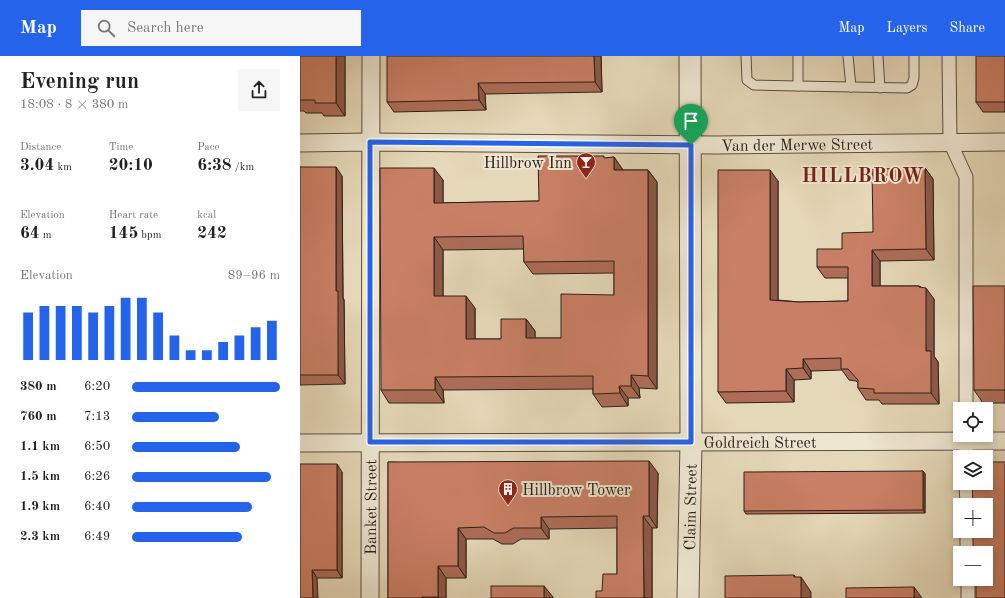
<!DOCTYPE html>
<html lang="en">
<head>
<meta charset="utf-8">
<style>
	body { margin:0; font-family:"Old Standard TT",serif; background:#f6f6f6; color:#222; height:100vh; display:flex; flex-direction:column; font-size:15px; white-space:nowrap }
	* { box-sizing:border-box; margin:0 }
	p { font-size:13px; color:#767676 }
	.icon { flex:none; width:22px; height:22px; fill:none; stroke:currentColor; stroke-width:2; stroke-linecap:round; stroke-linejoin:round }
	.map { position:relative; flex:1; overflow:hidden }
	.side { display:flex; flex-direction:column; background:#fff; width:300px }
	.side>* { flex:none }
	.buttons { position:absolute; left:653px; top:346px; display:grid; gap:8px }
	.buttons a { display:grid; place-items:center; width:40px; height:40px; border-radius:0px; background:#fff; box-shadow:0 2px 6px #0003; font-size:20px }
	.pin { position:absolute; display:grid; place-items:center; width:34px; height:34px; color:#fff; margin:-41px -17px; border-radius:50% 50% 50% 0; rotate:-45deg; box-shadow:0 0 4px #0007 }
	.pin .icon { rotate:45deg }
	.round { display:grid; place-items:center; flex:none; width:42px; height:42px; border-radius:0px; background:#f6f6f6 }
	.head { display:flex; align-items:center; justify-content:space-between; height:68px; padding:0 20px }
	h1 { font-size:22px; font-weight:700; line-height:30px }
	.stats { display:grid; grid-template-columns:repeat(3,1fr); gap:6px; height:68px; padding:4px 20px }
	.stats div { display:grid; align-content:center }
	.stats b { font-size:17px; font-weight:700 }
	.stats small { font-size:11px; font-weight:400 }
	.stats p { font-size:11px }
	.chart { height:112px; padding:8px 20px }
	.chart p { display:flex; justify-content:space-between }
	.chart svg { width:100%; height:72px; margin-top:4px; stroke:#2563eb; stroke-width:6 }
	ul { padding:0 20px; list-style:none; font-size:13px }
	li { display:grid; grid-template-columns:64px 48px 1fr; align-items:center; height:30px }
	li i { height:10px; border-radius:5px; background:#2563eb }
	header { display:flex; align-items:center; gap:24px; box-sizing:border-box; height:56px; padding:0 20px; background:#2563eb; color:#fff }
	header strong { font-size:19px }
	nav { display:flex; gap:22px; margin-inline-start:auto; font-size:14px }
	.search { width:280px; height:36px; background:#f6f6f6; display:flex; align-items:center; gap:10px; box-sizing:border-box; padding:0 14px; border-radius:0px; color:#767676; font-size:15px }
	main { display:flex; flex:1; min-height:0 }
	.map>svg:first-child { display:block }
</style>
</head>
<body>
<header>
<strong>Map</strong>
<div class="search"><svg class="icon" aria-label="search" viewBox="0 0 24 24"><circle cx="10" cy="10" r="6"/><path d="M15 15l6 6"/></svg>Search here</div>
<nav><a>Map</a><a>Layers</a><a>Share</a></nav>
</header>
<main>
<section class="side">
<div class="head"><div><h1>Evening run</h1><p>18:08 · 8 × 380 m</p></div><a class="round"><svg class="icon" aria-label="share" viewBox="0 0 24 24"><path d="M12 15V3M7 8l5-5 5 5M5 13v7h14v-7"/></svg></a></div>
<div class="stats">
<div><p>Distance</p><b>3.04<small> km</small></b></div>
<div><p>Time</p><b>20:10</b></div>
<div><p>Pace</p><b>6:38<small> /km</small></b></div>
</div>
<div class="stats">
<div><p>Elevation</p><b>64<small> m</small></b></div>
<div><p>Heart rate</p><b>145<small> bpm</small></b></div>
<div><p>kcal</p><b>242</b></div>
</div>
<div class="chart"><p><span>Elevation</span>89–96 m</p>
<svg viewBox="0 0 160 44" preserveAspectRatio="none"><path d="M5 44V15M15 44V11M25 44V11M35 44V11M45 44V15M55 44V11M65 44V6M75 44V6M85 44V15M95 44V29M105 44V38M115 44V38M125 44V33M135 44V29M145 44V24M155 44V20"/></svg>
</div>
<ul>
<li><b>380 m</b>6:20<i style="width:100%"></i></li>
<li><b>760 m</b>7:13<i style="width:59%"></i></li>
<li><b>1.1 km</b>6:50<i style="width:73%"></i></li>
<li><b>1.5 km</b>6:26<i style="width:94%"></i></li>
<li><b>1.9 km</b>6:40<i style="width:81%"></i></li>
<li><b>2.3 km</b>6:49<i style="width:74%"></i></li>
</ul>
</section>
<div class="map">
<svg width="705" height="542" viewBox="0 0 705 542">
	<rect width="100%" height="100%" fill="#e5d8b8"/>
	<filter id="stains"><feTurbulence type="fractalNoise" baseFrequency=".005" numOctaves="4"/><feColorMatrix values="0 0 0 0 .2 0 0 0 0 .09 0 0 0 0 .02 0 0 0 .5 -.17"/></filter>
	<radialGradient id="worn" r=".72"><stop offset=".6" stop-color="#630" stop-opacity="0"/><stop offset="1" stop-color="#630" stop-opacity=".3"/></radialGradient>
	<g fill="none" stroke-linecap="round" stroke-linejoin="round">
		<defs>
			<g id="service">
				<polyline points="446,0 447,24 454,29 498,30 498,0"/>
				<polyline points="548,0 551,31"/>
				<polyline points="578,0 580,32"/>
				<polyline points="498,30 607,32 612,29 614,22 614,0"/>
			</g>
			<g id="pedestrian">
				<polyline points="649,0 650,86 666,121 666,353"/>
				<polyline points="666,379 666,401"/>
				<polyline points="666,427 667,449"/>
				<polyline points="667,475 667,497"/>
				<polyline points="668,523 668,542"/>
			</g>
			<g id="minor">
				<path id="s1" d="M0,87L70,86L415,89L705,86"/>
				<path id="s2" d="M0,387L705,385"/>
				<path id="s3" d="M70,542L71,0"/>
			</g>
			<g id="tertiary">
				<path id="s4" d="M388,542L391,386L390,0"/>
			</g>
		</defs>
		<!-- service casing -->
		<use href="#service" stroke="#5b4e42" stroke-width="11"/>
		<!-- pedestrian casing -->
		<use href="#pedestrian" stroke="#5b4e42" stroke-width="15"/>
		<!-- minor casing -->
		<use href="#minor" stroke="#5b4e42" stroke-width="19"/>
		<!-- tertiary casing -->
		<use href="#tertiary" stroke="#5b4e42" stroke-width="23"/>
		<!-- service -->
		<use href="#service" stroke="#eee6d1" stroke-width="9"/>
		<!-- pedestrian -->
		<use href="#pedestrian" stroke="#eee6d1" stroke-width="13"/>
		<!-- minor -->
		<use href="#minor" stroke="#eee6d1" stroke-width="17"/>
		<!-- tertiary -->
		<use href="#tertiary" stroke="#eee6d1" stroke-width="21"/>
	</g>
	<!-- wall -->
	<g fill="#ad6d57" stroke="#2d201a" fill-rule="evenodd">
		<polygon points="0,0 45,0 45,60 24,60 22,57 6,57 4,55 0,55"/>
		<polygon points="301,0 302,36 185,38 186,54 94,56 87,46"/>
		<polygon points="705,0 705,56 683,56 676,46"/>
		<path d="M314,101L323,114H348L357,126V333L339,332L340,342H328V350L302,351L293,338V333L143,334L144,347H89L81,334L143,124V147L239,145L306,102ZM224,193V206L233,218L314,217V239L261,282H235V275L226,263L201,283H175V252L143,240V194Z"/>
		<polygon points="0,111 42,120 43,242 44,244 45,328 0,329"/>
		<polygon points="625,112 633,123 634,204 580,205 580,230 619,230 621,231 634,243 634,300 638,306 639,348 582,348 579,344 566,344 558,332 558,327 556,325 549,324 542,314 511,315 511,323 494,324 494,346 426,347 418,336 478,125 478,244 499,246 548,245 548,222 525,222 517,211 542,193 573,176"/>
		<polygon points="705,230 705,347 683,347 674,334"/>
		<polygon points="88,406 358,417 357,472 352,472 352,542 302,535 317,518 317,472 249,473 249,483 221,483 213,488 202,488 193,483 166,483 166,522 146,522 146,542 88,542"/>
		<polygon points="623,415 625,418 625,457 446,458 444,455"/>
		<polygon points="42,416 42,522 17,522 0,542"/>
	</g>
	<!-- shaded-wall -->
	<g fill="#8d5947" stroke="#2d201a">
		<polygon points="36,0 45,0 45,60 36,47"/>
		<polygon points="294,0 301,0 302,36 295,26"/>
		<polygon points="178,27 185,38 186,54 179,44"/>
		<polygon points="314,101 323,114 314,114"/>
		<polygon points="36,111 42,120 43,242 44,244 45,328 38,319 36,235"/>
		<polygon points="134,112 143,124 143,159 134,147"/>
		<polygon points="625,112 633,123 634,204 626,193"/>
		<polygon points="348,114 357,126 357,333 348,320"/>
		<polygon points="470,114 478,125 478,255 470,244"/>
		<polygon points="134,181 143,194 143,253 134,240"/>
		<polygon points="572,194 580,205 580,242 572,230"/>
		<polygon points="619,230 626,240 626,232 634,243 634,300 638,306 639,348 631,337"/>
		<polygon points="166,240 175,252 175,296 166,283"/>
		<polygon points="226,263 235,275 235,295 226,282"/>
		<polygon points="503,303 511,315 511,323 503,312"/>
		<polygon points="486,313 494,324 494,346 486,335"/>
		<polygon points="331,319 339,332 340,342 331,330"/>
		<polygon points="135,321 143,334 144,347 135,334"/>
		<polygon points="319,330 328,342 328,350 320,337"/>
		<polygon points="349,405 358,417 357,472 349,460"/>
		<polygon points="37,408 42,416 42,522 37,514"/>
		<polygon points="623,415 625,418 625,457 623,454"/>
		<polygon points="343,460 352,472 352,542 344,542"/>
		<polygon points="241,461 249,473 249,483 241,472"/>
		<polygon points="158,472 166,483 166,522 158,510"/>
		<polygon points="138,510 146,522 146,542 138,542"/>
		<polygon points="12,514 17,522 18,542 13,542"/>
		<polygon points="494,519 501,530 501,521 511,536 511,542 501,542"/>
		<polygon points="244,530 253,541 253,542 244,542"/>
		<polygon points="614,531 622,542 614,542"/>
	</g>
	<!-- building -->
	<g fill="#c97f65" stroke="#2d201a" fill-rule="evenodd">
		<polygon points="0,0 36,0 36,47 15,47 15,44 0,44"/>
		<polygon points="87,0 294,0 295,26 178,27 179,44 87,46"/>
		<rect x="676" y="0" width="29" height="46"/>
		<path d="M238,100H304V102L314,101V114H348V320L331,319V330H319L320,337L293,338V320L135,321V334H81L80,112H134V147L239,145ZM223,180L224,206L314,205V239L261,238V282H226V263H201V283H166V240H134V181Z"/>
		<polygon points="0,111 36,111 36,235 38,235 38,319 0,319"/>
		<polygon points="625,112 626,193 572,194 572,230 619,230 619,231 626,232 626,295 631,295 631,337 574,337 574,333 558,332 558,324 548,313 541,313 541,302 503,303 503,312 486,313 486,335 418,336 418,114 470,114 470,244 499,246 548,245 548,211 517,211 517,193 542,193 542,177 573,176 572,113"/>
		<polygon points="673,230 705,230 705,334 674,334"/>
		<polygon points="349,405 349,460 343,460 344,542 296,542 296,535 302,535 303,518 317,518 317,460 241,461 241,472 213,472 205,477 194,477 184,471 158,472 158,510 138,510 138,541 122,541 122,542 88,542 88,406"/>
		<polygon points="686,406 705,406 705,542 676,542 676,523 686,523 686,497 673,497 673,475 686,475 686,449 673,449 672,427 686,427"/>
		<polygon points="0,408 37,408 37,514 12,514 13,542 0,542"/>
		<polygon points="623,415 623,454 444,455 444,416"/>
		<polygon points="494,519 494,521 501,521 501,542 425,542 425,520"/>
		<rect x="191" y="530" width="53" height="12"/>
		<polygon points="614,531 614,542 546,542 546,532"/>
	</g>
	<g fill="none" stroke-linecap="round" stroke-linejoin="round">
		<defs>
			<polygon id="route" points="70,86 391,89 391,386 70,386"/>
		</defs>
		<!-- route casing -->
		<use href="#route" stroke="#fff" stroke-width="8"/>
		<!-- route -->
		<use href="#route" stroke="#2563eb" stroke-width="5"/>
	</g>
	<!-- icons -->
	<defs>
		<symbol id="bar-pin" viewBox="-11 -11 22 30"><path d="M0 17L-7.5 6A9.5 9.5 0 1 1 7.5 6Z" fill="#8f2418" stroke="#eee6d1"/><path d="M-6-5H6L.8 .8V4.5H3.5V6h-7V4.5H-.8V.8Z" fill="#fff"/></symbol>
		<symbol id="building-pin" viewBox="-11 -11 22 30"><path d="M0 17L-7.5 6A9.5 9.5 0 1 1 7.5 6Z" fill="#8f2418" stroke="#eee6d1"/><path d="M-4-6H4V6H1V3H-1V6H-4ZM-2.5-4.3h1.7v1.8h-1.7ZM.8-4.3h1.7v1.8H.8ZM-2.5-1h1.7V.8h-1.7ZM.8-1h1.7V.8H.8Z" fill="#fff"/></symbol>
	</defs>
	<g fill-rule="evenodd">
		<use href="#bar-pin" x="275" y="95" width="22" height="30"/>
		<use href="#building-pin" x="197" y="422" width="22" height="30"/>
	</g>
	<g text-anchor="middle" stroke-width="4" stroke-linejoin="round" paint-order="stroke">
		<!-- street labels -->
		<g font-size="16" fill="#2d201a" stroke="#eee6d1">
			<text dy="6" stroke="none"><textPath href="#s1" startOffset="497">Van der Merwe Street</textPath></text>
			<text dy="6" stroke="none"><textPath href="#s2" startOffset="460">Goldreich Street</textPath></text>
			<text dy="6" stroke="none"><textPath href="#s3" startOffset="91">Banket Street</textPath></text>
			<text dy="6" stroke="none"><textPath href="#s4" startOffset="91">Claim Street</textPath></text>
		</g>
		<!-- poi labels -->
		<g font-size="16" fill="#2d201a" stroke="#eee6d1" text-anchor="end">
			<text x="272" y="112">Hillbrow Inn</text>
			<text x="222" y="439" text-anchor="start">Hillbrow Tower</text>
		</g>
		<!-- district labels -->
		<g font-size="20" font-weight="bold" letter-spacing="1" fill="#7a1f14" stroke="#eee6d1">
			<text x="563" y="126">HILLBROW</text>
		</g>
	</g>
	<rect width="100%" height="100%" filter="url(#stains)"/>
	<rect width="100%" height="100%" fill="url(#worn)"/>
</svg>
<div class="buttons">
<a><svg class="icon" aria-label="locate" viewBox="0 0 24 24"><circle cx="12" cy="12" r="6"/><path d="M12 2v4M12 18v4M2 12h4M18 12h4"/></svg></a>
<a><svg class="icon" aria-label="layers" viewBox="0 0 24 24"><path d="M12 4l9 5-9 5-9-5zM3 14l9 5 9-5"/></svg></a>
<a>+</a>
<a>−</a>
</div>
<div class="pin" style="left:391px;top:89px;background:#1e9e55"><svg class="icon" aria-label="arrive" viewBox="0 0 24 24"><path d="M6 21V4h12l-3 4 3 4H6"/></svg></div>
</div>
</main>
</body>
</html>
